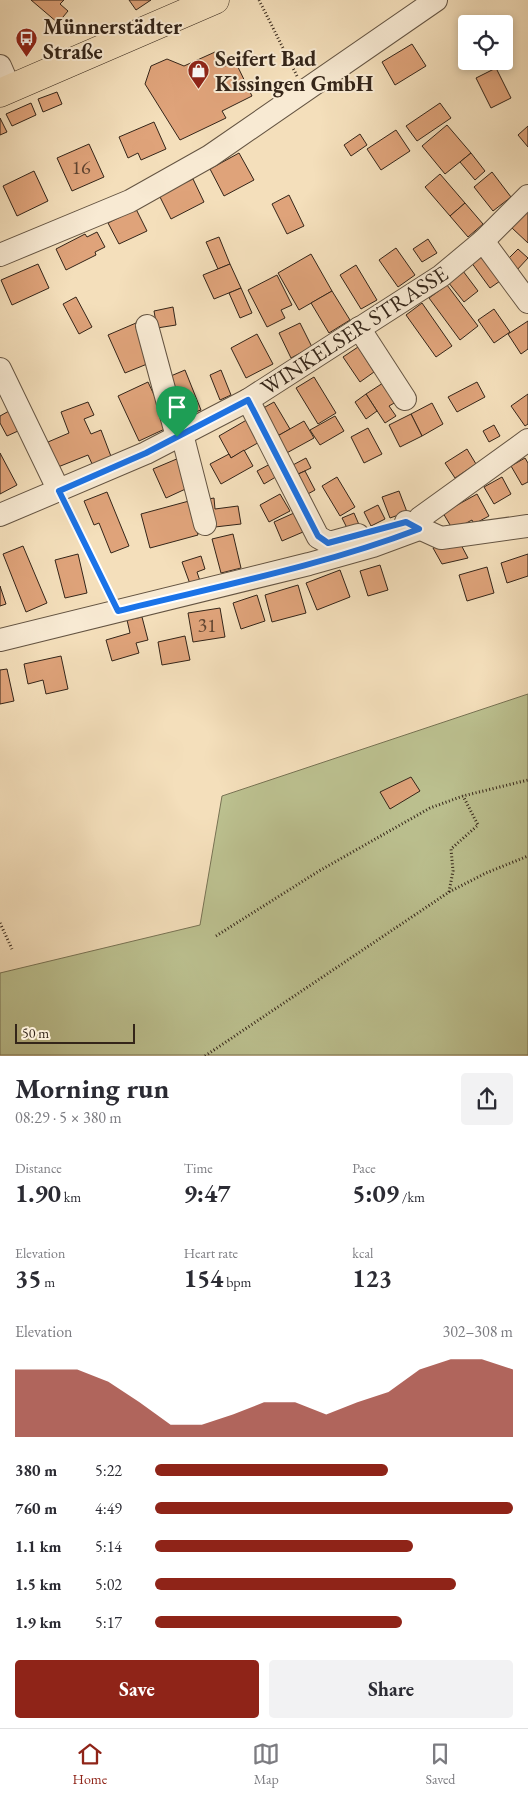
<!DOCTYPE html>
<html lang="en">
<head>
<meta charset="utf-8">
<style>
	body { margin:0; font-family:"EB Garamond",serif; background:#f2f2f3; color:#2b2b33; height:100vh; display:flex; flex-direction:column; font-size:19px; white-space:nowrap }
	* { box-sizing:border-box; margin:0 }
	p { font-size:16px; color:#7c7c81 }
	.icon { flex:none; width:28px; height:28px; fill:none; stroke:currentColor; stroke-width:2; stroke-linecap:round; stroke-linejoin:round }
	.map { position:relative; height:1056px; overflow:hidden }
	.details { display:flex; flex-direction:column; background:#fff; flex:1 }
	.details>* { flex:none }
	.buttons { position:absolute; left:458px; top:15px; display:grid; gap:10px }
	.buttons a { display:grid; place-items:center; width:55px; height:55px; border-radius:5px; background:#fff; box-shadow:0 2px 8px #0003; font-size:25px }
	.scale { position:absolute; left:15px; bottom:12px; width:120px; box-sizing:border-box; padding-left:5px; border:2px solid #342519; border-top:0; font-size:14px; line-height:18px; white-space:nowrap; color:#342519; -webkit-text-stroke:4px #f8ead3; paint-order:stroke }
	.pin { position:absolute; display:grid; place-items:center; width:42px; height:42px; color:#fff; margin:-51px -21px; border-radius:50% 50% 50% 0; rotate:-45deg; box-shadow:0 0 5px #0007 }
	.pin .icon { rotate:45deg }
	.round { display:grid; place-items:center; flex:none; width:52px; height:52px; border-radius:5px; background:#f2f2f3 }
	.head { display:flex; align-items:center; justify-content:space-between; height:85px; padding:0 15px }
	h1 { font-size:28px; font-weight:700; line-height:38px }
	.stats { display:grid; grid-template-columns:repeat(3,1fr); gap:8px; height:85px; padding:5px 15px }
	.stats div { display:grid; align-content:center }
	.stats b { font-size:25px; font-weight:700 }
	.stats small { font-size:14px; font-weight:400 }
	.stats p { font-size:14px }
	.chart { height:140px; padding:10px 15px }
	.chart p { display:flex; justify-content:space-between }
	.chart svg { width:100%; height:90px; margin-top:5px; fill:#8f2418; opacity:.7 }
	.button { display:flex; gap:10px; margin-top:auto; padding:10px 15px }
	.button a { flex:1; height:58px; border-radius:5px; background:#8f2418; color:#fff; font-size:20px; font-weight:700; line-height:58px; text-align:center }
	.button a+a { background:#f2f2f3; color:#2b2b33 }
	ul { padding:0 15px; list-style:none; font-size:16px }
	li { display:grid; grid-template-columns:80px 60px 1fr; align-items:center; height:38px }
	li i { height:12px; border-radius:6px; background:#8f2418 }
	.dock { display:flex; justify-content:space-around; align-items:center; height:70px; border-top:1px solid #e1e1e2; background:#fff; font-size:14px; color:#7c7c81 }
	.dock a { display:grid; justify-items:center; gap:2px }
	.dock .on { color:#8f2418 }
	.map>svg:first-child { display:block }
</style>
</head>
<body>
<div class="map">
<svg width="528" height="1056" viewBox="0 0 528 1056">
	<rect width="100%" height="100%" fill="#f4dfbb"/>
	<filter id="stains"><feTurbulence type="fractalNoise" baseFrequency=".004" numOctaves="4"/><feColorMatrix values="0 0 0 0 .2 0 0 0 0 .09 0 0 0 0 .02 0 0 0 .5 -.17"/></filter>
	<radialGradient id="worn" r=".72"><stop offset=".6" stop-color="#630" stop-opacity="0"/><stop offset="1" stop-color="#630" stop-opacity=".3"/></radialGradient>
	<!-- green -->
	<polygon fill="#bcc190" stroke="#787354" points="528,694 528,1055 0,1055 0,973 200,925 222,796"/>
	<!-- building -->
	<g fill="#dfa37a" stroke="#342519">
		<polygon points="31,0 64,0 60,4 68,11 58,23"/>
		<polygon points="129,0 151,0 136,10"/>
		<polygon points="412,44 426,66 395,85 382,62"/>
		<polygon points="215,52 223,67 235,61 252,96 222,111 226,118 180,140 145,84 151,66 167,59 184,66"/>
		<polygon points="496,68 511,98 491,108 476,78"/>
		<polygon points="57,92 62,104 43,112 38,99"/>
		<polygon points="31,103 36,115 12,126 6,114"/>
		<polygon points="440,103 451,118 417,141 406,126"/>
		<polygon points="0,118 7,132 0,135"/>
		<polygon points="154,122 166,149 141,160 138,153 128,158 119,137"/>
		<polygon points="447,125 471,153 445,174 422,146"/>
		<polygon points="528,126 528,147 518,135"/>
		<polygon points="396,130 410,151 381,170 367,149"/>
		<polygon points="360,134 367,145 351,156 344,145"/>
		<polygon points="89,144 104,177 72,191 57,158"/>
		<polygon points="239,153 254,180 224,196 210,169"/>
		<polygon points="471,153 485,171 475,180 460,162"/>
		<polygon points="34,171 48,201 17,216 3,186"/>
		<polygon points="492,172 511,197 493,211 474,187"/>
		<polygon points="440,174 465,203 450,216 425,187"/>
		<polygon points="193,179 204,202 171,219 159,195"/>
		<polygon points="289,195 304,226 287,234 272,204"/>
		<polygon points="465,203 483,224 468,237 450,216"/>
		<polygon points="136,209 147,231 119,244 108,223"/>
		<polygon points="528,212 528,243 512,228"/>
		<polygon points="97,232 105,247 95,252 96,255 66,270 56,249 85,234 87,237"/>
		<polygon points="219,237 230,264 218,269 206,242"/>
		<polygon points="428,239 437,253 422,262 413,249"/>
		<polygon points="396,248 415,275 398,287 379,260"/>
		<polygon points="518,249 528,258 516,271 505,262"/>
		<polygon points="484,253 503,279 490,288 471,262"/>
		<polygon points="311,254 332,291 299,310 278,273"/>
		<polygon points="38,264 49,288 12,305 1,280"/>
		<polygon points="230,264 241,288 214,299 203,275"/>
		<polygon points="356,265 377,300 361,309 340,275"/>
		<polygon points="463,271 478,291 464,302 448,282"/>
		<polygon points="277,275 292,305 281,310 285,318 267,327 248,290"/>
		<polygon points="447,285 478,326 460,340 429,298"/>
		<polygon points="241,288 252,313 240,318 229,293"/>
		<polygon points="332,291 350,320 329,333 311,303"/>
		<polygon points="76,297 92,327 79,334 63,304"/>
		<polygon points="422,303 452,346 436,357 406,315"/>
		<polygon points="173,307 176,325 157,328 154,311"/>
		<polygon points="494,309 510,332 494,343 478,320"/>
		<polygon points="528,321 528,349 521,354 508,334"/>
		<polygon points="136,323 152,362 125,373 108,335"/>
		<polygon points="300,323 312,347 291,358 279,333"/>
		<polygon points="257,334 273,364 246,378 231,348"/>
		<polygon points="358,347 374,372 360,382 343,357"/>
		<polygon points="185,370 201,410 182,417 166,378"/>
		<polygon points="221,370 231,395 220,400 210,375"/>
		<polygon points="314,377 336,413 318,424 296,388"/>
		<polygon points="148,382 169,427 139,441 118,396"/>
		<polygon points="477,382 485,397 457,412 448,397"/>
		<polygon points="383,383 396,402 389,406 396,416 385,423 366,394"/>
		<polygon points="366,394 377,411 366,419 355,402"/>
		<polygon points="528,394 528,424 525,426 511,406"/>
		<polygon points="88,402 94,415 84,419 91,434 101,430 112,459 93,466 88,455 58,467 48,442 69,433 61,412"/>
		<polygon points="274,402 290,429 274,438 258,411"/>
		<polygon points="432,403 443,424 422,436 411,414"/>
		<polygon points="9,411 18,431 7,436 0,423 0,416"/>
		<polygon points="411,414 422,436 400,447 389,425"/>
		<polygon points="335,416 344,431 320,445 310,430"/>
		<polygon points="250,418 263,440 231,458 219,436"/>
		<polygon points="304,421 314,438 283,455 274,438"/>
		<polygon points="494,425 500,436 489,442 483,431"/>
		<polygon points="368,428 382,454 364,463 351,437"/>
		<polygon points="467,449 476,464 455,478 445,463"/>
		<polygon points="244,450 253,466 221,484 210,464 229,454 231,458"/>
		<polygon points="0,453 17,485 0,494"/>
		<polygon points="179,458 192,486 166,498 153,469"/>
		<polygon points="306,458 311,468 296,475 291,466"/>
		<polygon points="525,458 528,463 528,482 522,485 511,466"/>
		<polygon points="272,463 279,475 264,484 257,471"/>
		<polygon points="305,471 315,490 306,495 296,475"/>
		<polygon points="337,477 355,507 340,516 322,486"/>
		<polygon points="502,477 511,494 494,504 484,487"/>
		<polygon points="399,491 407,512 390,518 382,497"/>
		<polygon points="107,492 129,546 111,553 99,523 94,525 84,501"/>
		<polygon points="280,494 290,511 269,522 260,505"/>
		<polygon points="477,494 489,516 474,524 472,520 453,530 443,513"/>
		<polygon points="214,498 215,509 238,506 241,524 215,527 203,500"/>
		<polygon points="189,501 198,535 150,548 141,514"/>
		<polygon points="378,505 385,519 371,526 364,512"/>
		<polygon points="294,513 303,532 282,541 274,522"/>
		<polygon points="354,513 360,527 349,532 342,518"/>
		<polygon points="233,534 241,568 221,573 212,539"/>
		<polygon points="459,541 468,558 442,564 433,548"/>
		<polygon points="23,546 47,603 26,612 3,554"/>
		<polygon points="78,554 87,593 65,598 55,560"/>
		<polygon points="528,554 528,576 507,583 501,563"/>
		<polygon points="201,556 205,569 197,572 200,581 190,584 182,562"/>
		<polygon points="380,565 388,590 368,596 360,571"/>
		<polygon points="487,567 494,593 467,601 459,575"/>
		<polygon points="340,570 350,597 317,610 306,583"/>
		<polygon points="298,585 306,613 272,622 265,595"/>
		<polygon points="0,586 6,604 0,606"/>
		<polygon points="257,595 265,621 241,629 233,603"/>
		<polygon points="220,608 225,637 193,642 188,613"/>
		<polygon points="142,617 148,640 136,643 139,653 112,661 106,640 130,633 127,620"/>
		<polygon points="185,636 190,660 162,665 158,642"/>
		<polygon points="61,656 68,689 46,694 43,680 28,684 24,664"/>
		<polygon points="7,669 14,701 0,704 0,670"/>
		<polygon points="411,777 420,791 390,809 380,792"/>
	</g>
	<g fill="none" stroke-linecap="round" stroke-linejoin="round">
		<defs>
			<g id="minor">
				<polyline points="0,66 10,89"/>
				<polyline points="483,241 528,302"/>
				<polyline points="0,255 130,201 210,156 436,0"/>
				<polyline points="147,326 177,437"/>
				<polyline points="359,328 405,399"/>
				<polyline points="0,369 59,491"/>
				<polyline points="248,400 318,537 329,543 358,535"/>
				<polyline points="182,434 205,524"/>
				<polyline points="0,515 146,453 248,400 441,276 483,241 528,196"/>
				<polyline points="406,522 441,538 528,526"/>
				<polyline points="0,640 309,564 373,546 419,529 420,518 528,440"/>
			</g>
			<polyline id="major" points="0,93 215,0"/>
		</defs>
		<!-- minor casing -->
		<use href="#minor" stroke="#645442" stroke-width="24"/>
		<!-- major casing -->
		<use href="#major" stroke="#342519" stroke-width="29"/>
		<!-- path -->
		<g stroke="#342519" stroke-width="3" stroke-dasharray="1 2.5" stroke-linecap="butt">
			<polyline points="259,0 297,76"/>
			<polyline points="67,507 110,594"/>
			<polyline points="449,892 453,871 451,849 478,825 463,796"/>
			<polyline points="0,923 12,949"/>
			<polyline points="216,936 319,871 430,808 463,796 528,780"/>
			<polyline points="205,1056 449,892 486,873 528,856"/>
		</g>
		<!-- minor -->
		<use href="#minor" stroke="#f8ead3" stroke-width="22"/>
		<!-- major -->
		<use href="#major" stroke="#f4dfbb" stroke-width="28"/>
	</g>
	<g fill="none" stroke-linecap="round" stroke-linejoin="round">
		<defs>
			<path id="route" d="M248,400L318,536L328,543L406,522L419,529C322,566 219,586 118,611L59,491L146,453Z"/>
		</defs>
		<!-- route casing -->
		<use href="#route" stroke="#fff" stroke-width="10"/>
		<!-- route -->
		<use href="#route" stroke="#1a73e8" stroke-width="6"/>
	</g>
	<!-- icons -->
	<defs>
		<symbol id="bus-pin" viewBox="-11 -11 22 30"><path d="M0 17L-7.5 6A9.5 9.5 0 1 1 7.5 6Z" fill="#8f2418" stroke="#f8ead3"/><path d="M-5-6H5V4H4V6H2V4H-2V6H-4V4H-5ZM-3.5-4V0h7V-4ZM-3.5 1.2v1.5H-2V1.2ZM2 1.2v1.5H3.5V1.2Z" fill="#fff"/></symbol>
		<symbol id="shop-pin" viewBox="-11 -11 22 30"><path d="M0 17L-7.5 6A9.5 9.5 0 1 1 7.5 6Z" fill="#8f2418" stroke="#f8ead3"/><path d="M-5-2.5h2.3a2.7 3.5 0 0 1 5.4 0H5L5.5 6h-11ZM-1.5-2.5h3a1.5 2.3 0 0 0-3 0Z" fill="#fff"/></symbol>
	</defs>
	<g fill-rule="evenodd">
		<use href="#bus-pin" x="14" y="26" width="25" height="34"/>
		<use href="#shop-pin" x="186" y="58" width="25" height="34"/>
	</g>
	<g text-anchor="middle" stroke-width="4" stroke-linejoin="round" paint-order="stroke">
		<!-- number labels -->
		<g font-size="20" fill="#5f4431">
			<text x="81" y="174">16</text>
			<text x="207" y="632">31</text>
		</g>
		<!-- poi labels -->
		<g font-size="22" font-weight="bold" fill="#342519" stroke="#f8ead3" text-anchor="start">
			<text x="43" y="34">Münnerstädter<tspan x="43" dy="25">Straße</tspan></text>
			<text x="215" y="66">Seifert Bad<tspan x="215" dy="25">Kissingen GmbH</tspan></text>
		</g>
		<!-- street labels -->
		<g font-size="22" fill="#342519" stroke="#f8ead3">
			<text transform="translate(354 330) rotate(-33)" y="8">WINKELSER STRASSE</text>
		</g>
	</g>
	<rect width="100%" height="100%" filter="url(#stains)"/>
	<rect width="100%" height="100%" fill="url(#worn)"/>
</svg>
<div class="buttons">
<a><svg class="icon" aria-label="locate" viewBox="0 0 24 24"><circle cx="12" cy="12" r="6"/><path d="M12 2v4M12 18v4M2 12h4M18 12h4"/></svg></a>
</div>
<div class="scale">50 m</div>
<div class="pin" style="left:177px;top:437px;background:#1e9e55"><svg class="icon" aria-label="arrive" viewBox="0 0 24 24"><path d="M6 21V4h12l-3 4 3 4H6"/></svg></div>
</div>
<section class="details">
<div class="head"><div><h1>Morning run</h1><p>08:29 · 5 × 380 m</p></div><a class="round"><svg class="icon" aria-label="share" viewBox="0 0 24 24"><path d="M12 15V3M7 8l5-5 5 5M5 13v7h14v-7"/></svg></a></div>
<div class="stats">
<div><p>Distance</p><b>1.90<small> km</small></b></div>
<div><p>Time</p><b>9:47</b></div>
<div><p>Pace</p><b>5:09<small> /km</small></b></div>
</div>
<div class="stats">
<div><p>Elevation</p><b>35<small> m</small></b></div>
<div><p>Heart rate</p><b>154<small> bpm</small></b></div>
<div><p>kcal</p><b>123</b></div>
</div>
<div class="chart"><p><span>Elevation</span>302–308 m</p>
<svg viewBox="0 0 160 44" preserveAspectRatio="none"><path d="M0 44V11L10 11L20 11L30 17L40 27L50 38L60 38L70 33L80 27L90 27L100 33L110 27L120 22L130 11L140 6L150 6L160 11V44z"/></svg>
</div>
<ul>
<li><b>380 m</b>5:22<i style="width:65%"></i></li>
<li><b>760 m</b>4:49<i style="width:100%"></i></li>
<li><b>1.1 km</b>5:14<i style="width:72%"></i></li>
<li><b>1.5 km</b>5:02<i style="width:84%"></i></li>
<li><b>1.9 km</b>5:17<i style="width:69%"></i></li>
</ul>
<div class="button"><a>Save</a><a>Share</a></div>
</section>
<nav class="dock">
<a class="on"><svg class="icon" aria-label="home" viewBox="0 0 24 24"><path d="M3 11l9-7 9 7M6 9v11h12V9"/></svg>Home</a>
<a><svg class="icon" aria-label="map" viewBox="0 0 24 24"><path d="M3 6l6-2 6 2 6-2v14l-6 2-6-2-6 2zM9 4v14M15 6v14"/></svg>Map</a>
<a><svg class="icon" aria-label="saved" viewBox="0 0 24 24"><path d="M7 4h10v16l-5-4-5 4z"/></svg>Saved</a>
</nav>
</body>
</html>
